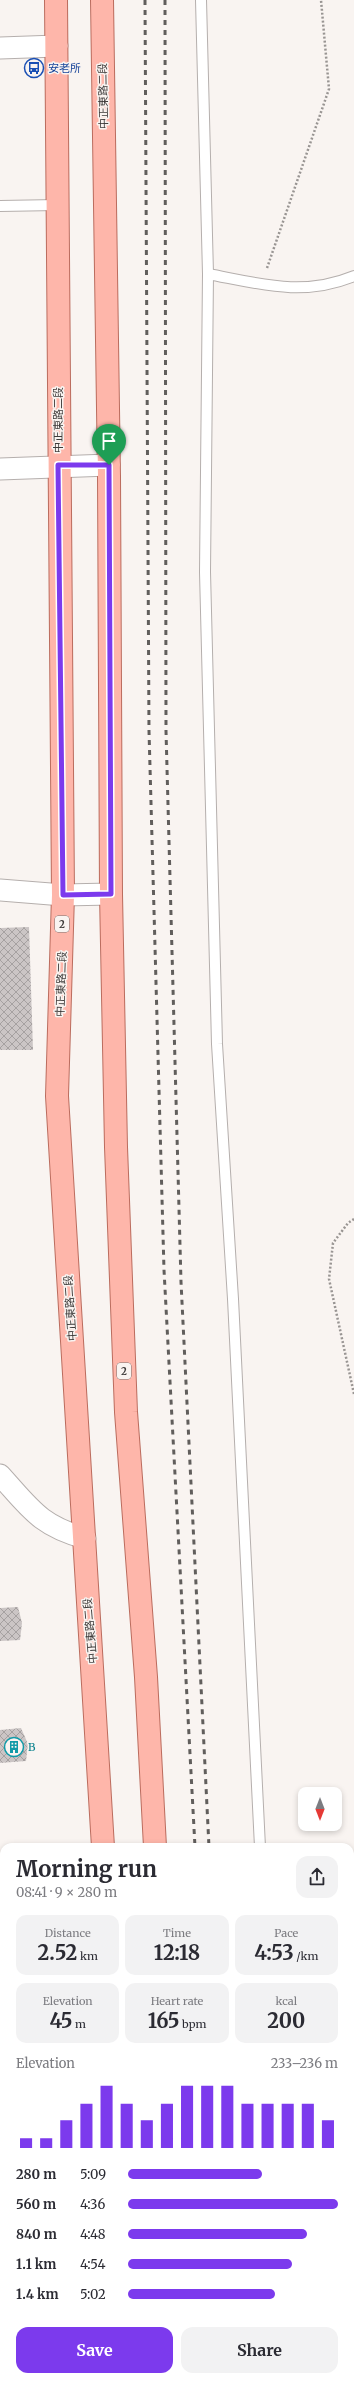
<!DOCTYPE html>
<html lang="en">
<head>
<meta charset="utf-8">
<style>
	body { margin:0; font-family:Merriweather,"Noto Sans TC",serif; background:#f2f2f3; color:#2b2b33; height:100vh; display:flex; flex-direction:column; font-size:15px; white-space:nowrap }
	* { box-sizing:border-box; margin:0 }
	p { font-size:13px; color:#7c7c81 }
	.icon { flex:none; width:22px; height:22px; fill:none; stroke:currentColor; stroke-width:2; stroke-linecap:round; stroke-linejoin:round }
	.map { position:relative; flex:1; overflow:hidden }
	.panel { position:absolute; left:0px; top:1843px; width:354px; height:538px; display:flex; flex-direction:column; background:#fff; border-radius:12px 12px 0 0; box-shadow:0 2px 6px #0003 }
	.panel>* { flex:none }
	.needle { width:26px; rotate:180deg }
	.tools { position:absolute; left:298px; top:1787px; display:grid; gap:8px }
	.tools a { display:grid; place-items:center; width:44px; height:44px; border-radius:8px; background:#fff; box-shadow:0 2px 6px #0003; font-size:20px }
	.pin { position:absolute; display:grid; place-items:center; width:34px; height:34px; color:#fff; margin:-41px -17px; border-radius:50% 50% 50% 0; rotate:-45deg; box-shadow:0 0 4px #0007 }
	.pin .icon { rotate:45deg }
	.round { display:grid; place-items:center; flex:none; width:42px; height:42px; border-radius:12px; background:#f2f2f3 }
	.head { display:flex; align-items:center; justify-content:space-between; height:68px; padding:0 16px }
	h1 { font-size:22px; font-weight:700; line-height:30px }
	.stats { display:grid; grid-template-columns:repeat(3,1fr); gap:6px; height:68px; padding:4px 16px }
	.stats div { display:grid; align-content:center; border-radius:10px; background:#f2f2f3; text-align:center }
	.stats b { font-size:20px; font-weight:700 }
	.stats small { font-size:11px; font-weight:400 }
	.stats p { font-size:11px }
	.chart { height:112px; padding:8px 16px }
	.chart p { display:flex; justify-content:space-between }
	.chart svg { width:100%; height:72px; margin-top:4px; stroke:#7c3aed; stroke-width:6 }
	.primary-button { display:flex; gap:8px; margin-top:auto; padding:8px 16px }
	.primary-button a { flex:1; height:46px; border-radius:12px; background:#7c3aed; color:#fff; font-size:16px; font-weight:700; line-height:46px; text-align:center }
	.primary-button a+a { background:#f2f2f3; color:#2b2b33 }
	ul { padding:0 16px; list-style:none; font-size:13px }
	li { display:grid; grid-template-columns:64px 48px 1fr; align-items:center; height:30px }
	li i { height:10px; border-radius:5px; background:#7c3aed }
	.map>svg:first-child { display:block }
</style>
</head>
<body>
<div class="map">
<svg width="354" height="2381" viewBox="0 0 354 2381">
	<defs>
		<pattern id="building-cross-hatch" width="8" height="8" patternUnits="userSpaceOnUse"><rect width="8" height="8" fill="#cbc5c5"/><path d="M0 0l8 8M0 8l8-8" fill="none" stroke="#a6a1a1"/></pattern>
	</defs>
	<rect width="100%" height="100%" fill="#f9f4f1"/>
	<g fill="none" stroke-linecap="round" stroke-linejoin="round">
		<!-- stream -->
		<polyline stroke="#82bdf5" stroke-width="7" points="350,2283 354,2281"/>
	</g>
	<!-- building -->
	<g fill="url(#building-cross-hatch)">
		<polygon points="29,927 33,1050 0,1050 0,928"/>
		<polygon points="18,1607 22,1623 20,1640 0,1641 0,1608"/>
		<polygon points="21,1728 28,1744 26,1761 0,1763 0,1730"/>
	</g>
	<g fill="none" stroke-linecap="round" stroke-linejoin="round">
		<defs>
			<g id="service">
				<polyline points="201,0 208,274 205,572 217,1044 233,1299 260,1847"/>
				<polyline points="0,206 57,205"/>
				<path d="M208,274C261,284 303,297 354,276"/>
				<polyline points="208,2377 208,2381"/>
			</g>
			<g id="minor">
				<polyline points="0,48 57,46"/>
				<polyline points="0,469 109,465"/>
				<polyline points="0,890 63,895 111,894"/>
				<path d="M0,1475C30,1508 40,1526 85,1538"/>
				<polyline points="0,1954 4,1954"/>
				<polyline points="65,2381 68,2377"/>
			</g>
			<g id="primary">
				<polyline points="56,0 63,895 57,1096 103,1847"/>
				<polyline points="102,0 109,476 111,894 116,1147 126,1412 146,1677 155,1847"/>
				<polyline points="135,2377 135,2381"/>
				<polyline points="184,2381 184,2377"/>
			</g>
		</defs>
		<!-- service casing -->
		<use href="#service" stroke="#b5afad" stroke-width="12"/>
		<!-- minor casing -->
		<use href="#minor" stroke="#b5afad" stroke-width="23"/>
		<!-- primary casing -->
		<use href="#primary" stroke="#bb6c5e" stroke-width="24"/>
		<!-- path -->
		<g stroke="#999593" stroke-width="2.5" stroke-dasharray="2 2" stroke-linecap="butt">
			<polyline points="267,268 329,89 321,0"/>
			<polyline points="354,1219 348,1223 333,1243 329,1279 354,1394"/>
			<polyline points="350,2089 354,2089"/>
			<polyline points="294,2377 294,2381"/>
		</g>
		<!-- service -->
		<use href="#service" stroke="#fff" stroke-width="10"/>
		<!-- minor -->
		<use href="#minor" stroke="#fff" stroke-width="21"/>
		<!-- primary -->
		<use href="#primary" stroke="#feb6aa" stroke-width="22"/>
		<!-- rail -->
		<g stroke="#615e5c" stroke-width="3" stroke-dasharray="5 5" stroke-linecap="butt">
			<polyline points="145,0 149,731 164,1270 195,1847"/>
			<polyline points="165,0 166,731 181,1282 209,1847"/>
			<polyline points="227,2377 227,2381"/>
			<polyline points="241,2377 241,2381"/>
		</g>
	</g>
	<g fill="none" stroke-linecap="round" stroke-linejoin="round">
		<defs>
			<polygon id="route" points="58,465 109,465 111,894 63,895"/>
		</defs>
		<!-- route casing -->
		<use href="#route" stroke="#fff" stroke-width="8"/>
		<!-- route -->
		<use href="#route" stroke="#7c3aed" stroke-width="5"/>
	</g>
	<!-- icons -->
	<defs>
		<symbol id="bus-ring" viewBox="-11 -11 22 22"><circle r="9.5" fill="#f9f4f1" stroke="#1a4fb4" stroke-width="1.5"/><path d="M-5-6H5V4H4V6H2V4H-2V6H-4V4H-5ZM-3.5-4V0h7V-4ZM-3.5 1.2v1.5H-2V1.2ZM2 1.2v1.5H3.5V1.2Z" fill="#1a4fb4"/></symbol>
		<symbol id="building-ring" viewBox="-11 -11 22 22"><circle r="9.5" fill="#f9f4f1" stroke="#0f9aa8" stroke-width="1.5"/><path d="M-4-6H4V6H1V3H-1V6H-4ZM-2.5-4.3h1.7v1.8h-1.7ZM.8-4.3h1.7v1.8H.8ZM-2.5-1h1.7V.8h-1.7ZM.8-1h1.7V.8H.8Z" fill="#0f9aa8"/></symbol>
	</defs>
	<g fill-rule="evenodd">
		<use href="#bus-ring" x="23" y="57" width="22" height="22"/>
		<use href="#building-ring" x="3" y="1736" width="22" height="22"/>
	</g>
	<g text-anchor="middle" stroke-width="3" stroke-linejoin="round" paint-order="stroke">
		<!-- shield labels -->
		<g fill="#f9f4f1" stroke="#767271" stroke-width="1">
			<rect x="55" y="916" width="14" height="16" rx="3"/>
			<rect x="117" y="1363" width="14" height="16" rx="3"/>
		</g>
		<g font-size="10" font-weight="bold" fill="#3e3b3a">
			<text x="62" y="928">2</text>
			<text x="124" y="1375">2</text>
		</g>
		<!-- transit labels -->
		<g font-size="11" fill="#164399" stroke="#f9f4f1" text-anchor="start">
			<text x="48" y="72">安老所</text>
		</g>
		<!-- street labels -->
		<g font-size="11" fill="#3e3b3a" stroke="#f9f4f1">
			<text transform="translate(103 96) rotate(-91)" y="4">中正東路二段</text>
			<text transform="translate(58 420) rotate(-90)" y="4">中正東路二段</text>
			<text transform="translate(61 984) rotate(-88)" y="4">中正東路二段</text>
			<text transform="translate(70 1308) rotate(-94)" y="4">中正東路二段</text>
			<text transform="translate(90 1631) rotate(-95)" y="4">中正東路二段</text>
		</g>
		<!-- culture labels -->
		<g font-size="11" fill="#0d838f" stroke="#f9f4f1" text-anchor="start">
			<text x="28" y="1751">B</text>
		</g>
	</g>
</svg>
<div class="tools">
<a><svg class="needle" viewBox="-14 -14 28 28"><path d="M0-13l5 13h-10z" fill="#e53935"/><path d="M0 13l5-13h-10z" fill="#7c7c81"/></svg></a>
</div>
<div class="pin" style="left:109px;top:465px;background:#1e9e55"><svg class="icon" aria-label="arrive" viewBox="0 0 24 24"><path d="M6 21V4h12l-3 4 3 4H6"/></svg></div>
<section class="panel">
<div class="head"><div><h1>Morning run</h1><p>08:41 · 9 × 280 m</p></div><a class="round"><svg class="icon" aria-label="share" viewBox="0 0 24 24"><path d="M12 15V3M7 8l5-5 5 5M5 13v7h14v-7"/></svg></a></div>
<div class="stats">
<div><p>Distance</p><b>2.52<small> km</small></b></div>
<div><p>Time</p><b>12:18</b></div>
<div><p>Pace</p><b>4:53<small> /km</small></b></div>
</div>
<div class="stats">
<div><p>Elevation</p><b>45<small> m</small></b></div>
<div><p>Heart rate</p><b>165<small> bpm</small></b></div>
<div><p>kcal</p><b>200</b></div>
</div>
<div class="chart"><p><span>Elevation</span>233–236 m</p>
<svg viewBox="0 0 160 44" preserveAspectRatio="none"><path d="M5 44V38M15 44V38M25 44V27M35 44V17M45 44V6M55 44V17M65 44V27M75 44V17M85 44V6M95 44V6M105 44V6M115 44V17M125 44V17M135 44V17M145 44V17M155 44V27"/></svg>
</div>
<ul>
<li><b>280 m</b>5:09<i style="width:64%"></i></li>
<li><b>560 m</b>4:36<i style="width:100%"></i></li>
<li><b>840 m</b>4:48<i style="width:85%"></i></li>
<li><b>1.1 km</b>4:54<i style="width:78%"></i></li>
<li><b>1.4 km</b>5:02<i style="width:70%"></i></li>
</ul>
<div class="primary-button"><a>Save</a><a>Share</a></div>
</section>
</div>
</body>
</html>
